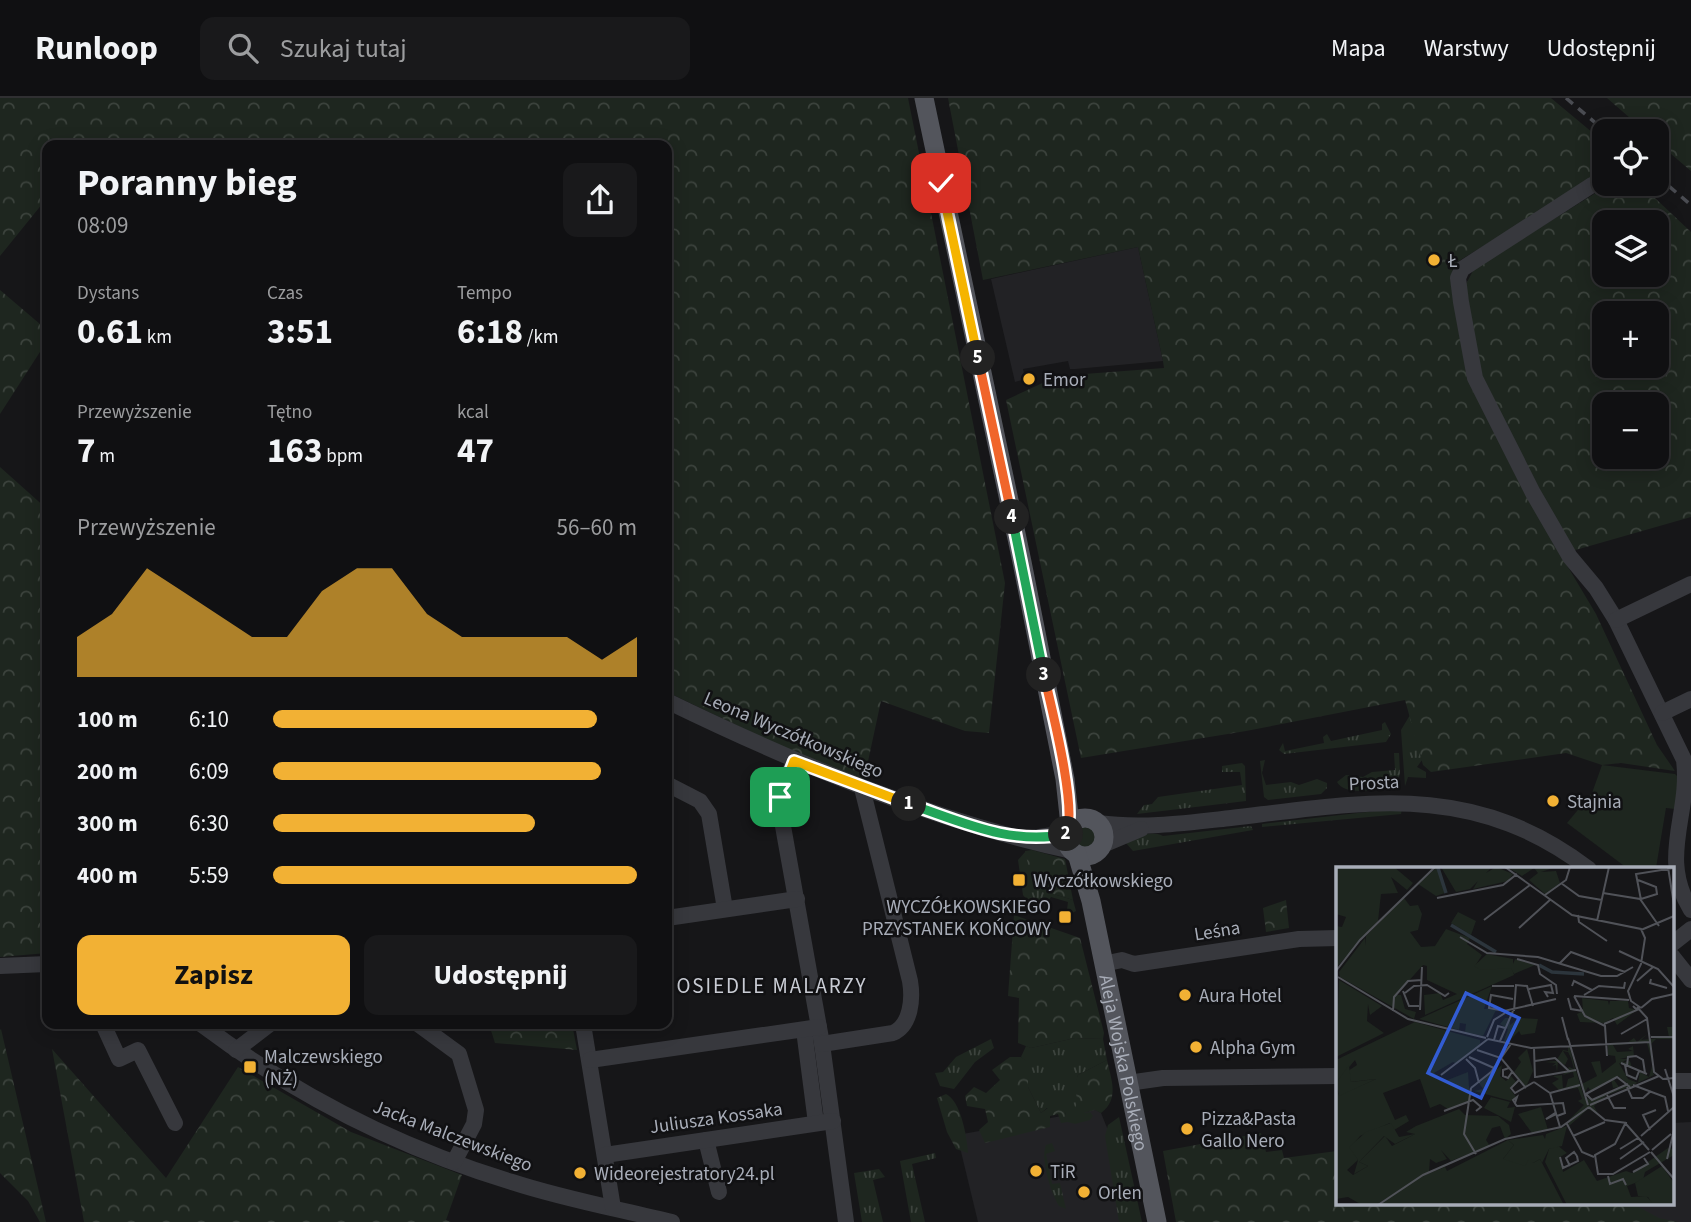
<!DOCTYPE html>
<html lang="pl">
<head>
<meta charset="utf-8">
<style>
	body { margin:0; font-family:"Source Sans 3",sans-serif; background:#19191b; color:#f1f3f6; height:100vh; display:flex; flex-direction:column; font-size:26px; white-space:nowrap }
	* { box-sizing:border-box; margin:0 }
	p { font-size:23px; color:#9c9d9f }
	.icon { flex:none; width:38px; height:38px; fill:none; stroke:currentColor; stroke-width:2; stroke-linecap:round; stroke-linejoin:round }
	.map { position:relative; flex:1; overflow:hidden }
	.panel { position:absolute; left:42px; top:42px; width:630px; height:889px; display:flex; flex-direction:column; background:#101012; border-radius:14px; box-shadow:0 4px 18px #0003,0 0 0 2px #303032 }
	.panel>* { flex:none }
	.tools { position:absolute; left:1592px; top:21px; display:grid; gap:14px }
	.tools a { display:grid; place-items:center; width:77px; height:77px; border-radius:14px; background:#101012; box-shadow:0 4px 18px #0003,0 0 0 2px #303032; font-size:35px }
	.pin { position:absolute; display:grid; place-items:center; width:60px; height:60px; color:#fff; margin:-30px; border-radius:14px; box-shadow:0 4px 10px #0006 }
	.km { position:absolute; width:35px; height:35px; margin:-18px; border-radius:50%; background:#222; color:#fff; font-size:19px; line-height:35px; text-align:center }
	.round { display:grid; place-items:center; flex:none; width:74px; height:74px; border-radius:14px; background:#19191b }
	.head { display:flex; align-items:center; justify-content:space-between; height:119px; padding:0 35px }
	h1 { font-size:38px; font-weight:700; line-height:52px }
	.metrics { display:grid; grid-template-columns:repeat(3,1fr); gap:10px; height:119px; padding:7px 35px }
	.metrics div { display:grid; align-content:center }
	.metrics b { font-size:35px; font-weight:700 }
	.metrics small { font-size:19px; font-weight:400 }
	.metrics p { font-size:19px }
	.chart { height:196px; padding:14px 35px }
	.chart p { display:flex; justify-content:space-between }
	.chart svg { width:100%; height:126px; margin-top:7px; fill:#f2b134; opacity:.7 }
	.action { display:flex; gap:14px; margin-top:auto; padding:14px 35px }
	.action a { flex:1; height:80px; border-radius:14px; background:#f2b134; color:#111; font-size:28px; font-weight:700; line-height:80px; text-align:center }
	.action a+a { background:#19191b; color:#f1f3f6 }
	ul { padding:0 35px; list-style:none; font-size:23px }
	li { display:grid; grid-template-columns:112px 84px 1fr; align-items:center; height:52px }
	li i { height:18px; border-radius:9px; background:#f2b134 }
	header { display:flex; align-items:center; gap:42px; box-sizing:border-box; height:98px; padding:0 35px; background:#101012; border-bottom:2px solid #303032 }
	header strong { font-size:33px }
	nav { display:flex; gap:38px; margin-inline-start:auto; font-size:24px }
	.search { width:490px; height:63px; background:#19191b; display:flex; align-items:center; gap:18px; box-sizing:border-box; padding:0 24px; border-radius:14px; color:#9c9d9f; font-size:26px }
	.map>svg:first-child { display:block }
</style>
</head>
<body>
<header>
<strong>Runloop</strong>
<div class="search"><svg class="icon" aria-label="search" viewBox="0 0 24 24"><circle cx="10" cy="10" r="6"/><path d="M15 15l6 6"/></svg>Szukaj tutaj</div>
<nav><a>Mapa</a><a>Warstwy</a><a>Udostępnij</a></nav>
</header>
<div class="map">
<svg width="1691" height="1124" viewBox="0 0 1691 1124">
	<defs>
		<pattern id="grass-tufts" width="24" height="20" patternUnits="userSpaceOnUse" patternTransform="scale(1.75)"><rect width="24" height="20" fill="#1e261f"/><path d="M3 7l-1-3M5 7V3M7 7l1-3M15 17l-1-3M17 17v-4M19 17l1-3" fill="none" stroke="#3c433d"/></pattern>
		<pattern id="forest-crowns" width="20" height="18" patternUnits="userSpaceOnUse" patternTransform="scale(1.75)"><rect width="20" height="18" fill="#1e261f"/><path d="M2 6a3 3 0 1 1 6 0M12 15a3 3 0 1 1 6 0" fill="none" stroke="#3c433d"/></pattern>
	</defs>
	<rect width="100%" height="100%" fill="#161618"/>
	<!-- built -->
	<g fill="#222225">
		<polygon points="1138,149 1163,263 1075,271 1070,271 1068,263 1023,271 1025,281 1015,284 991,181"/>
		<polygon points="1095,1012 1101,1015 1114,1047 1132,1124 978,1124 957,1037"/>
		<polygon points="1691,1024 1691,1124 1524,1124 1557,1105 1672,1105 1672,1025"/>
	</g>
	<!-- grass -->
	<g fill="url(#grass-tufts)">
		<polygon points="1410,617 1422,662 1417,669 1426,674 1426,680 1408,679 1405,688 1401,632"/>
		<polygon points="1385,624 1391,636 1386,644 1284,656 1279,652 1283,645 1285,653 1324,645 1323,639 1327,636 1331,643 1382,632 1382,626"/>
		<path d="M1394,655H1399L1400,676L1395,689C1380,691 1345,699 1337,684L1346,677L1363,679L1372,674L1395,672Z"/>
		<polygon points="1265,662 1262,675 1266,687 1291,684 1299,687 1317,681 1327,685 1327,690 1321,696 1268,702 1264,699 1260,663"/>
		<polygon points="1242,665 1245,668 1246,703 1137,716 1144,707 1152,706 1158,699 1242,687 1240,674 1222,674 1222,668"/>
		<polygon points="1402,710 1401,716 1262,729 1262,726"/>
		<circle cx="1085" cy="739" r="12"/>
		<path d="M1251,728L1253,732L1133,753L1126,745C1138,738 1150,732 1163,738Z"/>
		<polygon points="1026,753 1047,794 1073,802 1076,813 1070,816 1067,812 1068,804 1051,799 1048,803 1042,802 1040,805 1027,802 1023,797 1018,762"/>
		<path d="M1075,940L1103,941L1107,962L1078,977C1073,992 1077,1002 1085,1015L1090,1014L1093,1018L1090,1022L1075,1026L1068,1024L1065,1014L1047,1010L1041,1015L1028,989V965L1021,959L1026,948L1031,950Z"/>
		<polygon points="991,941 994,950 975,964 954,991 940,988 935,975 943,974 956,959"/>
		<polygon points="1119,1019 1142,1124 1119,1124 1105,1038 1108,1027"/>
		<path d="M1052,1045L1055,1053L1046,1056L1052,1086L1060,1085L1066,1111L1059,1108C1051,1095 1040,1061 1046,1047Z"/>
		<polygon points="935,1055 936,1060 912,1066 925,1124 911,1124 900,1063"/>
		<polygon points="879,1071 885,1079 873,1082 883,1124 862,1124 854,1075"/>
	</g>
	<!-- forest -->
	<g fill="url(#forest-crowns)" fill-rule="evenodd">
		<polygon points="0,0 908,0 1005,485 989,635 965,633 881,603 864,682 799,657 667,594 667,47 47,47 47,100 0,158"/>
		<polygon points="948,0 1551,0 1605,45 1605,74 1457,164 1452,170 1470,278 1553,444 1596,516 1657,647 1675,673 1621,665 1602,667 1566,655 1431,674 1423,667 1405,602 1246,633 1081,660 1006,302 1049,282 1071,277 1164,270 1163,263 1138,149 983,182"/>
		<polygon points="1607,0 1691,0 1691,73 1657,44 1657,33 1645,33"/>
		<path d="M1610,86H1640L1691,134V419L1572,453L1480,277L1466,186L1474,171ZM1605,124H1657V177H1605ZM1605,215H1657V268H1605ZM1605,306H1657V359H1605Z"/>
		<polygon points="0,192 47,232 47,243 0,316"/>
		<polygon points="0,369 47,411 47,855 0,859"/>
		<polygon points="1032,752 1065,761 1073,802 1047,794 1032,784 1025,753"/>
		<polygon points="1286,802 1289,830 1266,834 1263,810"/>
		<polygon points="1014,817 1080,840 1104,935 1103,941 1075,940 1031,950 1018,945 1019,900 1008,898"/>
		<polygon points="489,926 572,926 577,952 495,945"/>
		<polygon points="0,932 1,931 46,1124 40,1124 28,1103 0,1075"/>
		<polygon points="52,951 166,1080 238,969 351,1034 462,1077 446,1122 451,1124 84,1124"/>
		<polygon points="1010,959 1021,959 1028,964 1028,989 1041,1015 1056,1004 1063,1008 1068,1024 1061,1025 1058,1016 1050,1018 1050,1029 985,1045 979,1032 988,1024 985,1011 967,1008 965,998 974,989 986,995 1000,982 992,972"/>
		<path d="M1107,962C1111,981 1120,1001 1101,1015L1095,1012L1079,1016L1073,1013L1078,1004L1074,988L1078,977Z"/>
		<path d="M946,996C961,1003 967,1040 968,1055L956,1051L947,1034L937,1000Z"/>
		<polygon points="1261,1035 1266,1054 1282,1052 1284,1060 1337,1053 1338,1105 1631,1105 1659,1120 1678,1124 1176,1124 1163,1053"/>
	</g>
	<!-- pitch -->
	<polygon fill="#1e261f" points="1602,667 1675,676 1679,680 1675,711 1666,710 1656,770 1627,770 1567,725 1592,695"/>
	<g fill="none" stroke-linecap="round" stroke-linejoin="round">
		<!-- minor -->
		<g stroke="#37383d" stroke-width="16">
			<path d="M1592,87L1462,171L1458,180L1461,204L1475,280L1533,395L1570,459L1596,490L1616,522L1684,662C1691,716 1658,759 1691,812"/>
			<polyline points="1616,522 1691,486"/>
			<path d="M667,603C797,666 930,722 1072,753"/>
			<polyline points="1662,615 1691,601"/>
			<polyline points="794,663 780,700 781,717 822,946 846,1124"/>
			<polyline points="667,686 700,703 709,716 725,811"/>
			<path d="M1098,725C1143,731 1186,725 1231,720C1365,704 1472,682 1589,771"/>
			<polyline points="1033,740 1066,735"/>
			<polyline points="1103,747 1141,731"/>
			<polyline points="667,820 797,801"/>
			<polyline points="1672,846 1691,831"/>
			<polyline points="1672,858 1691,882"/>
			<polyline points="1103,866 1122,862 1134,866 1299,841 1338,840"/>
			<polyline points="0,868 47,866"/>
			<polyline points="103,926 119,961 138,952 175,1025"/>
			<path d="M201,926C294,996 400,1050 512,1084C564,1101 619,1111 672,1124"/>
			<polyline points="418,926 459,956 476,1012 474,1026 454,1064"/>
			<polyline points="583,926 613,1110"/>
			<polyline points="804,932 816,1025"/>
			<path d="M822,946L893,935C911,927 913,901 910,883L862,690"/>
			<polyline points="236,952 270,926"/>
			<polyline points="590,962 819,929"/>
			<polyline points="1672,983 1691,983"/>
			<polyline points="1128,985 1163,980 1338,978"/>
			<polyline points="706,1042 719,1094"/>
			<polyline points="605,1057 833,1023"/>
		</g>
		<!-- major -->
		<g stroke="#53555c" stroke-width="19">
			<polyline points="924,0 1022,464 1065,681 1070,727"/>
			<circle cx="1085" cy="739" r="19"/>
			<path id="s1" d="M1077,756L1091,803L1157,1124"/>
		</g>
		<!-- rail -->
		<g stroke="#4a4c52" stroke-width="3.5" stroke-dasharray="9 7" stroke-linecap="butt">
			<polyline points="1566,0 1605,33"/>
			<polyline points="1657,78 1691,107"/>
		</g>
	</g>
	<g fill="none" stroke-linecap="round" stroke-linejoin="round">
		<defs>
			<polyline id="split-1" points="780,699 794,663 909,706"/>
			<path id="split-2" d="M909,706C960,723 1011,748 1066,736"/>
			<path id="split-3" d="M1044,577C1051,608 1078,712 1066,736"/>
			<polyline id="split-4" points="1012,419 1044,577"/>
			<polyline id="split-5" points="978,260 1012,419"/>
			<polyline id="split-6" points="941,85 978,260"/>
		</defs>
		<!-- split-1 casing -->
		<use href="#split-1" stroke="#fff" stroke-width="14"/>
		<!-- split-2 casing -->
		<use href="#split-2" stroke="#fff" stroke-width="14"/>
		<!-- split-3 casing -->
		<use href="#split-3" stroke="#fff" stroke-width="14"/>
		<!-- split-4 casing -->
		<use href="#split-4" stroke="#fff" stroke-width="14"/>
		<!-- split-5 casing -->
		<use href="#split-5" stroke="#fff" stroke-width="14"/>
		<!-- split-6 casing -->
		<use href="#split-6" stroke="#fff" stroke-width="14"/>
		<!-- split-1 -->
		<use href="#split-1" stroke="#f5b400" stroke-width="9"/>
		<!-- split-2 -->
		<use href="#split-2" stroke="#22a559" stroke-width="9"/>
		<!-- split-3 -->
		<use href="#split-3" stroke="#f0652b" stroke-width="9"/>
		<!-- split-4 -->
		<use href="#split-4" stroke="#22a559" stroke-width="9"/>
		<!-- split-5 -->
		<use href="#split-5" stroke="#f0652b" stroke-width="9"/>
		<!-- split-6 -->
		<use href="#split-6" stroke="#f5b400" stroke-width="9"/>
	</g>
	<!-- markers -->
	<g fill="#f2b134" stroke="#111113" stroke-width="2.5">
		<circle cx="1434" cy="162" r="7"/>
		<circle cx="1029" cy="281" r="7"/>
		<circle cx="1553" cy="703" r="7"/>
		<rect x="1012" y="775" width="14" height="14" rx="3.5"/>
		<rect x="1058" y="812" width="14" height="14" rx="3.5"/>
		<circle cx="1185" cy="897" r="7"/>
		<circle cx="1196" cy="949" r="7"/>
		<rect x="243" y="962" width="14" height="14" rx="3.5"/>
		<circle cx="1187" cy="1031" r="7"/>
		<circle cx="1036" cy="1073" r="7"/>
		<circle cx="580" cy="1075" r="7"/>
		<circle cx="1084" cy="1094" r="7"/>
	</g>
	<g text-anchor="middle" stroke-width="5" stroke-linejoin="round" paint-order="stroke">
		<!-- poi labels -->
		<g font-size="19" fill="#a8adb8" stroke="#111113" text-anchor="start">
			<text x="1448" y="169">Ł</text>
			<text x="1043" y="288">Emor</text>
			<text x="1567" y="710">Stajnia</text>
			<text x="1033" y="789">Wyczółkowskiego</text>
			<text x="1051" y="815" text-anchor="end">WYCZÓŁKOWSKIEGO<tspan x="1051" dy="22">PRZYSTANEK KOŃCOWY</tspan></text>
			<text x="1199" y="904">Aura Hotel</text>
			<text x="1210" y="956">Alpha Gym</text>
			<text x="264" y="965">Malczewskiego<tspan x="264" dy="22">(NŻ)</tspan></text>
			<text x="1201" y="1027">Pizza&amp;Pasta<tspan x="1201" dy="22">Gallo Nero</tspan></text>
			<text x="1050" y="1080">TiR</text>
			<text x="594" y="1082">Wideorejestratory24.pl</text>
			<text x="1098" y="1101">Orlen</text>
		</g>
		<!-- street labels -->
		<g font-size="19" fill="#a8adb8" stroke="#111113">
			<text transform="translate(794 636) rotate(23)" y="7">Leona Wyczółkowskiego</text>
			<text transform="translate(1374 684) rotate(-3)" y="7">Prosta</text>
			<text transform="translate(1217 832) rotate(-9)" y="7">Leśna</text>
			<text dy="7" stroke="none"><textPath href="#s1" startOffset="214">Aleja Wojska Polskiego</textPath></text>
			<text transform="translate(716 1019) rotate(-8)" y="7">Juliusza Kossaka</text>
			<text transform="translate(453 1037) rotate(21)" y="7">Jacka Malczewskiego</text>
		</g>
		<!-- neighbourhood labels -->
		<g font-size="21" letter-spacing="2" fill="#c9ccd4" stroke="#111113">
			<text x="772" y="895">OSIEDLE MALARZY</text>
		</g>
	</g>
	<!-- overview -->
	<g transform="translate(1336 769)">
		<rect width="338" height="338" fill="#161618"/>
		<path d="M331,160H338V172H320L315,177L317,199L311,176L277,178L281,185L297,184L292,182L297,179L298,189L284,192H292L285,196L294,194L296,201L283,196L292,212L302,216L304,205L313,210L316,199L318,208L295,219L271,228L258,239L262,247L252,242L233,259L232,254L248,238L242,234L246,232L242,221L223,223L216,216L223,212L217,209L226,208L227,221L230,220L232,212L238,210L237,205L227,208L233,200L238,202L235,191L232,185L227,184L232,192L229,198L222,194L221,205L220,198L216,199L220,196L209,195L220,194L227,183L232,184V180H226L232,179L234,181L239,202L235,204H240L248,230L256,233L292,217L282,209L278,213L283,220L277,221L275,212L255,224L252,220L248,227L245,217L242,206L246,217L261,209L255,195L264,194L266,206L280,195L279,189L272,188V176H291L298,171L301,175L311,167L305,173L333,170Z" fill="#1e261f"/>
		<path d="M101,0L109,26L100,29L82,17ZM105,0H156L134,22L120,25ZM160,0L177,7L172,14L137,22L145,9ZM171,0H220L205,5L220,4L224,16L209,27L193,13L202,6L198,1L186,9ZM0,1L58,0L77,16L71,23L55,10L62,26L45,27L42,54L0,101V59L6,60L10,50L0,47ZM68,31L74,39L82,38L86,47L82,63L74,65L85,80L99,79L110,62L134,71L131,77L146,88L139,99L176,101L178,108L89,148L88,128L104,126L107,133L121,127L91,113V99L87,98L60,128H65L69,142L80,145L78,152L4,110L3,105L29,71V79L30,69ZM122,45L140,54L135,68L115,56ZM3,113L46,139L34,148L32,137L31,154L48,166L0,190ZM156,119L148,142L161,141L147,169L129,165L130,157L124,156L123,163L83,152ZM169,151H174V158L183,151L202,152L199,166L185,168L183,164L172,175L168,174L172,162L164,157ZM79,155L144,173V180L121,197L117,195L98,206L109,214L132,205L134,233L112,242L104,237L94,241L84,212L47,226L59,253L70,248L73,254L58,263L54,256L24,269L15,280L22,293L11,303L17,308L32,299L23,295L49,269L56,279L79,267L70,265L80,259L123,242L129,248L162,249L173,258L175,267L169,272L164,259L156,261L150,273L154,279L115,294L105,283L111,292L100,296L94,292L93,305L40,338H26L12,330L0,332V223L3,228L40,212L15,215L12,204L21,198L19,193L0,216V193ZM191,182L197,204L190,220L178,205L185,195L182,191ZM166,198L164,209L170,214L175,209L181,216L174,222L180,230L175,234L138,224L147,222L143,216ZM155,230L174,235L171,241L179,240L175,255L148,241ZM172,273L178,278L167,292H196L197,296L204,292L228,338H43L84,310L109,300L111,304ZM221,278L231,286L224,290L227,305L248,293L261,314L290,304L296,306L332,281L338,282V288L309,305L307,313L291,319L295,330L310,329L319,338H231L209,295L213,282Z" fill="#1e261f"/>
		<path d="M151,87L177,92V97L179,92L199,98L178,107L175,101L145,103L138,99ZM246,131L272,134L273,138L274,134H292L293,141L301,143L281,158L277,151L268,156L244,155L241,147L247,144ZM13,198L15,215L40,212L3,229L0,216ZM205,240L212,263L196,266L182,247ZM55,256L63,270L79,267L59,277L48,269L23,295L32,299L18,307L22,293L13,280L30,265ZM231,259L226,279L213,282L206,296L204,292L197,296L193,292L189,299L167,292L178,278L172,273L207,268L209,272L210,267ZM326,299L338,316V338H317L312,330L302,329L299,316Z" fill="#1e261f"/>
		<path fill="none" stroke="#2c353c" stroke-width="3.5" d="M102,1L110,26M115,58L160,85M203,98L216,105L248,107"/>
		<path fill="none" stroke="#505258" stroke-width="2" d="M169,0L236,48L305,62L309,71L305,97L292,124L295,134L305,141M332,0L338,38M302,13L320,20L321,27L305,32M225,16L243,29L266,33M267,26L304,32L323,59M209,28L230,13L234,0M101,31L167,18L181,7M305,33L300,7L338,1M242,48L243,55L271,74M152,50L148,53L194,18M261,54L273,0M183,61L215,32M305,63L338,49M124,70L151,86L202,90L265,109H281L297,100M283,84L322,102L338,120M181,92L202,98L204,107L220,118L221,127M223,97L235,85L289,105M0,104L24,73L99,0M2,110L72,152L150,171M315,112L314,116L331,121M301,114L317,100M156,119H178M236,119L238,114L256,123M193,122L215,118L217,126L209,125L212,130M67,124L73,139H83M69,126L78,119L91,118L109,129L113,126M248,128L263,119L288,121L289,115M238,129L249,149L269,159L271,189M238,129L293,133M232,131L235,142L247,144M177,132L155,128L153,141L168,144L220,132M301,140L311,151L318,205L327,212L338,211M305,141L316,132L338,127M84,143L86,100M57,144L58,130L72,114L86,113M178,144L180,118L191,119L197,139M226,150L232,173M268,157L301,143L297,139M285,167L311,152M151,170L158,153L169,146M315,170H338M232,171L252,238M152,172L195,181L314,175M158,173L162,159L169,161M164,174L177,144M198,181L199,211M141,183L165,191L190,221M133,190L158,201M130,192L139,201L143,216M199,194L219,191L234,205M285,196L311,207M289,198L291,208L300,212L303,204M291,199L292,190L300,189L307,193L309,206M173,201L167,203V209L172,211L176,205M329,202L338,230M105,208L152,172M200,210L240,203M183,213L175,221L179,226L198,215M198,215L214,226L224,260M297,218L329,230L332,244M291,220L296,231H307L315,224M135,221L128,267L140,287M135,221L155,205L175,177M214,226L244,218M250,227L256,233L292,217M248,228L281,210L294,220M271,228L278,241H290M179,236L181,230L177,233L180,238L181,239L227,236L229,246L221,249M254,238L323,209M253,240L269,253L291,256M108,244L137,233L145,240L140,244M219,246L210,252L220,247M290,255L279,277L259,288L262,307H277L314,285M231,257L246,285L258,290M290,257L313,283M314,263L307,248L320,243M237,269L269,255M305,269L338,240M284,282L302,271M316,283L335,267M315,285L338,312M224,290L227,301L242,294L241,289M284,292L308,275M331,292L338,263M234,299L230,291L238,285L241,289M297,305L312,297L308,291M272,309L274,317L287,312L290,318M42,338L87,308L169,272L225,260L253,240"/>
		<path fill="#325cd3" fill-opacity="0.15" stroke="#325cd3" stroke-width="3.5" d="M130,126L183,151L145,231L92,206Z"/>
		<rect width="338" height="338" fill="none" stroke="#a8adb8" stroke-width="3.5"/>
	</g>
</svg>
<div class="tools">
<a><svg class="icon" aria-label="locate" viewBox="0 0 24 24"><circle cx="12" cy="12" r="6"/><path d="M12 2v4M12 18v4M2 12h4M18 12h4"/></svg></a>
<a><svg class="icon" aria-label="layers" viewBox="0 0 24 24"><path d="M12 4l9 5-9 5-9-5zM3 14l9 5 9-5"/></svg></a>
<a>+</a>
<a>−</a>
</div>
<div class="pin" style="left:780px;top:699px;background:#1e9e55"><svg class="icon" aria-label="arrive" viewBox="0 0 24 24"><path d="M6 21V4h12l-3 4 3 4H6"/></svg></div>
<div class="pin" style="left:941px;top:85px;background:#d93025"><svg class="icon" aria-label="check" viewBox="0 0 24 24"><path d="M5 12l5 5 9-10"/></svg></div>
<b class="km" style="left:909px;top:706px">1</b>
<b class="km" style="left:1066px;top:736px">2</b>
<b class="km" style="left:1044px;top:577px">3</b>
<b class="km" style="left:1012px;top:419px">4</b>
<b class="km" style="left:978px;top:260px">5</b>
<section class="panel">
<div class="head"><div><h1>Poranny bieg</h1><p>08:09</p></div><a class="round"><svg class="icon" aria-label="share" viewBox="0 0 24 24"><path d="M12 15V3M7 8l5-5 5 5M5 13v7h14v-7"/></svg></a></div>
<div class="metrics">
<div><p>Dystans</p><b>0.61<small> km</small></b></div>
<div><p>Czas</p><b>3:51</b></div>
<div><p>Tempo</p><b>6:18<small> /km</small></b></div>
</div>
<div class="metrics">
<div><p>Przewyższenie</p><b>7<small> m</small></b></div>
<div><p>Tętno</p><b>163<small> bpm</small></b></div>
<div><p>kcal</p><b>47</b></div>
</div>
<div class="chart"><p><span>Przewyższenie</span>56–60 m</p>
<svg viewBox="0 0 160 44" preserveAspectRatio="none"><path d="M0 44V30L10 22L20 6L30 14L40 22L50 30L60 30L70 14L80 6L90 6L100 22L110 30L120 30L130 30L140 30L150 38L160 30V44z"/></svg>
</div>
<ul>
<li><b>100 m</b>6:10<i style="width:89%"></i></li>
<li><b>200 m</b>6:09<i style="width:90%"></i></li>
<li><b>300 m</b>6:30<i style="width:72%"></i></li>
<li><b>400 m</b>5:59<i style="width:100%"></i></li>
</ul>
<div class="action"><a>Zapisz</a><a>Udostępnij</a></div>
</section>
</div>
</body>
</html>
